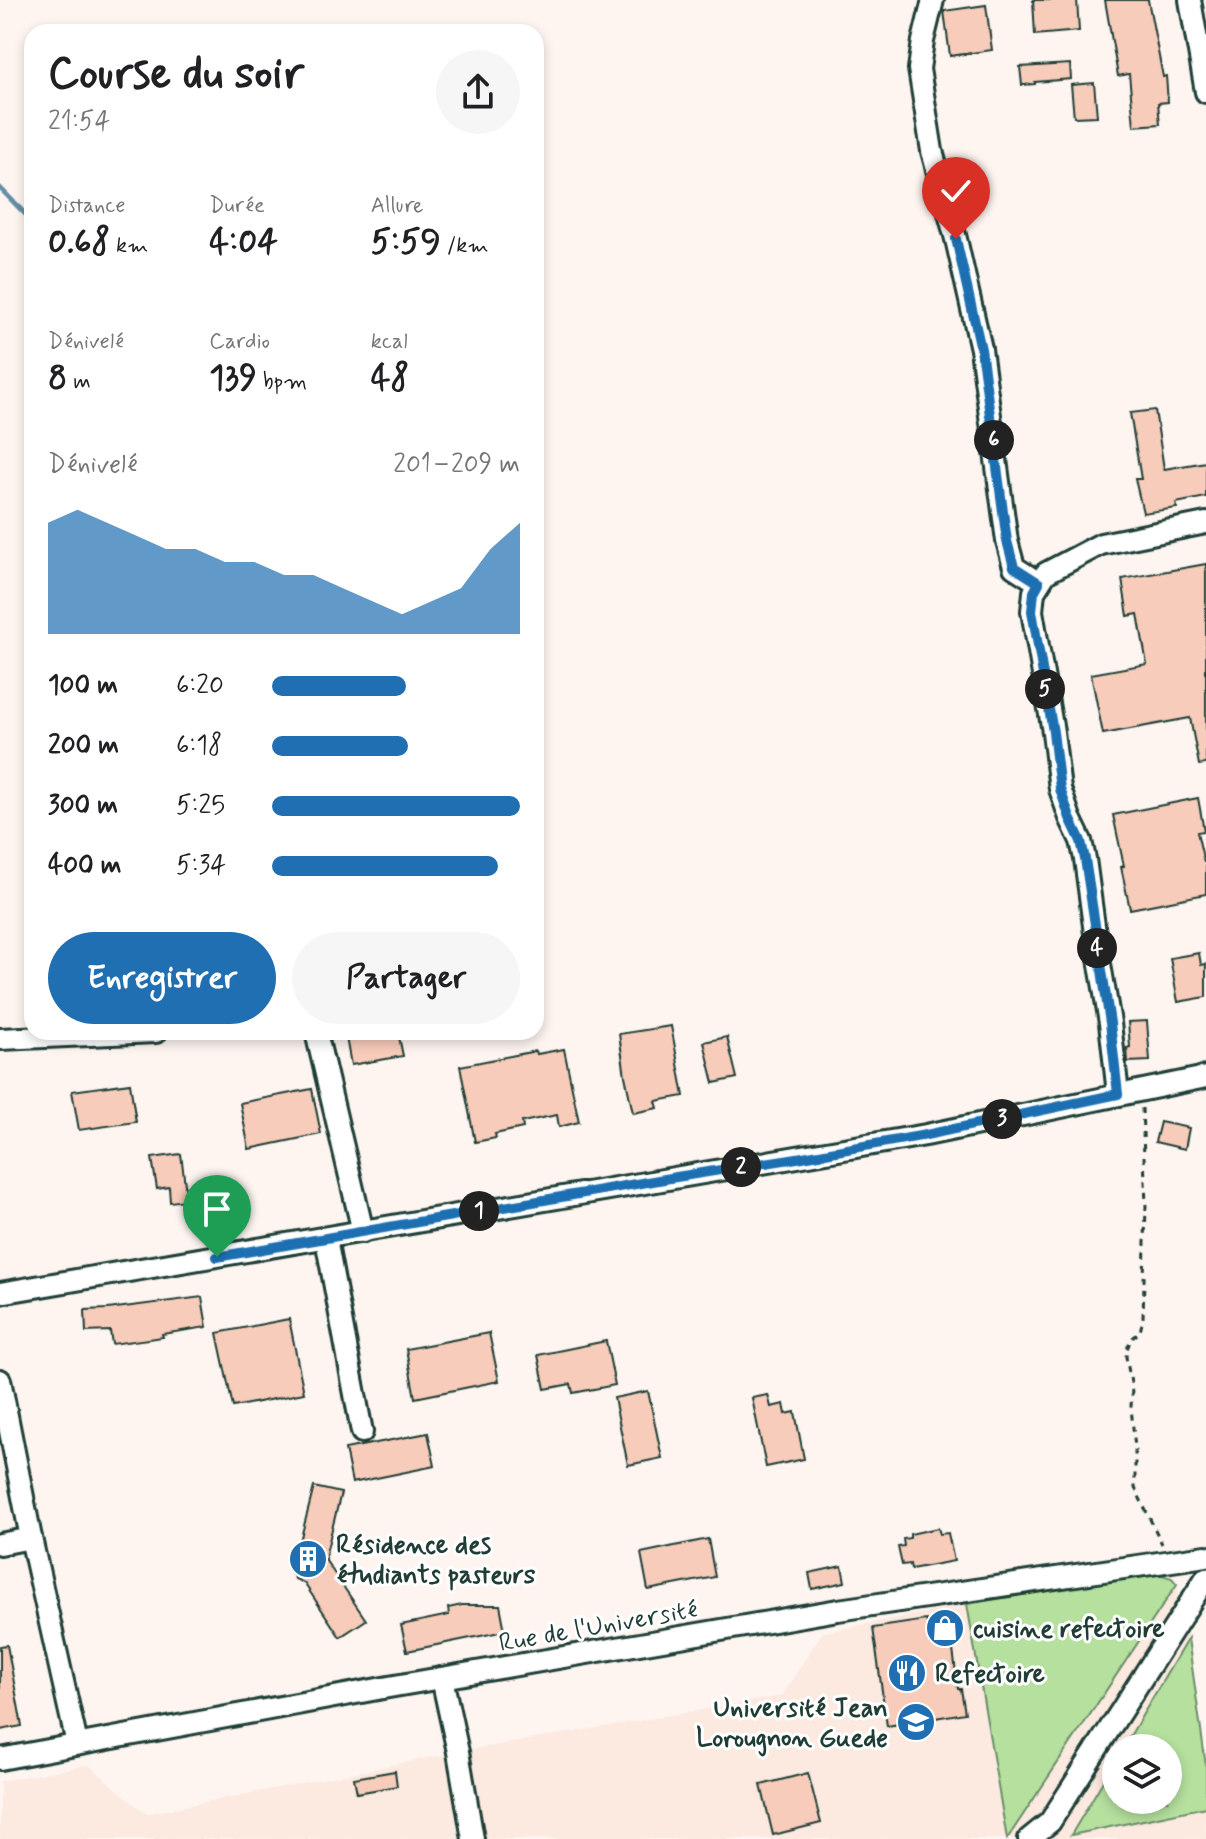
<!DOCTYPE html>
<html lang="fr">
<head>
<meta charset="utf-8">
<style>
	body { margin:0; font-family:Mynerve,sans-serif; background:#f6f6f6; color:#202124; height:100vh; display:flex; flex-direction:column; font-size:30px; white-space:nowrap }
	* { box-sizing:border-box; margin:0 }
	p { font-size:26px; color:#757577 }
	.icon { flex:none; width:44px; height:44px; fill:none; stroke:currentColor; stroke-width:2; stroke-linecap:round; stroke-linejoin:round }
	.map { position:relative; flex:1; overflow:hidden }
	.panel { position:absolute; left:24px; top:24px; width:520px; height:1016px; display:flex; flex-direction:column; background:#fff; border-radius:24px; box-shadow:0 4px 12px #0003 }
	.panel>* { flex:none }
	.fabs { position:absolute; left:1102px; top:1734px; display:grid; gap:16px }
	.fabs a { display:grid; place-items:center; width:80px; height:80px; border-radius:50%; background:#fff; box-shadow:0 4px 12px #0003; font-size:40px }
	.pin { position:absolute; display:grid; place-items:center; width:68px; height:68px; color:#fff; margin:-82px -34px; border-radius:50% 50% 50% 0; rotate:-45deg; box-shadow:0 0 8px #0007 }
	.pin .icon { rotate:45deg }
	.km { position:absolute; width:40px; height:40px; margin:-20px; border-radius:50%; background:#222; color:#fff; font-size:22px; line-height:40px; text-align:center }
	.round { display:grid; place-items:center; flex:none; width:84px; height:84px; border-radius:42px; background:#f6f6f6 }
	.headline { display:flex; align-items:center; justify-content:space-between; height:136px; padding:0 24px }
	h1 { font-size:44px; font-weight:700; line-height:60px }
	.stats { display:grid; grid-template-columns:repeat(3,1fr); gap:12px; height:136px; padding:8px 24px }
	.stats div { display:grid; align-content:center }
	.stats b { font-size:34px; font-weight:700 }
	.stats small { font-size:22px; font-weight:400 }
	.stats p { font-size:22px }
	.chart { height:224px; padding:16px 24px }
	.chart p { display:flex; justify-content:space-between }
	.chart svg { width:100%; height:144px; margin-top:8px; fill:#1f6fb2; opacity:.7 }
	.cta { display:flex; gap:16px; margin-top:auto; padding:16px 24px }
	.cta a { flex:1; height:92px; border-radius:48px; background:#1f6fb2; color:#fff; font-size:32px; font-weight:700; line-height:92px; text-align:center }
	.cta a+a { background:#f6f6f6; color:#202124 }
	ul { padding:0 24px; list-style:none; font-size:26px }
	li { display:grid; grid-template-columns:128px 96px 1fr; align-items:center; height:60px }
	li i { height:20px; border-radius:10px; background:#1f6fb2 }
	.map>svg:first-child { display:block }
</style>
</head>
<body>
<div class="map">
<svg width="1206" height="1839" viewBox="0 0 1206 1839">
	<rect width="100%" height="100%" fill="#fef5f1"/>
	<filter id="ink" filterUnits="userSpaceOnUse"><feTurbulence type="fractalNoise" baseFrequency=".0125" numOctaves="2"/><feDisplacementMap in="SourceGraphic" scale="16" xChannelSelector="R" yChannelSelector="G"/><feConvolveMatrix kernelMatrix="1 2 1 2 8 2 1 2 1" color-interpolation-filters="sRGB"/></filter>
	<g filter="url(#ink)">
		<!-- built -->
		<path fill="#fce9e0" fill-rule="evenodd" d="M1155,1573L1172,1578L1177,1584L1188,1638L1206,1758V1839H0V1781L89,1765L146,1814L458,1752L782,1696L822,1633L967,1604ZM1116,1748H1168V1800H1116Z"/>
		<!-- green -->
		<g fill="#b5e09e" stroke="#6a8e69" stroke-width="2">
			<polygon points="1155,1573 1172,1578 1177,1584 1007,1839 967,1604"/>
			<polygon points="1188,1638 1206,1766 1206,1807 1071,1835 1116,1759 1116,1800 1168,1800 1168,1748 1123,1748"/>
		</g>
		<g fill="none" stroke-linecap="round" stroke-linejoin="round">
			<!-- stream -->
			<polyline stroke="#648ea4" stroke-width="5" points="0,188 32,221"/>
		</g>
		<!-- building -->
		<g fill="#f8ccba" stroke="#1f3d34" stroke-width="2">
			<polygon points="1033,0 1077,0 1079,31 1035,35"/>
			<polygon points="1105,0 1148,0 1163,77 1166,76 1168,102 1158,103 1160,124 1134,126 1129,74 1118,76"/>
			<polygon points="986,5 992,50 950,56 944,11"/>
			<polygon points="1070,64 1071,79 1035,82 1035,84 1022,85 1020,67"/>
			<polygon points="1094,83 1097,116 1074,117 1071,85"/>
			<polygon points="1155,410 1164,469 1206,462 1206,497 1176,503 1177,508 1143,513 1135,479 1141,479 1130,413"/>
			<polygon points="1206,564 1206,764 1199,765 1190,718 1103,734 1091,674 1147,664 1138,614 1128,616 1122,579"/>
			<polygon points="1198,798 1204,831 1197,832 1204,862 1206,862 1206,894 1130,909 1121,867 1124,866 1113,815"/>
			<polygon points="1199,953 1201,965 1206,964 1206,997 1178,1002 1170,958"/>
			<polygon points="1147,1021 1150,1061 1128,1062 1127,1048 1130,1047 1128,1022"/>
			<polygon points="671,1026 684,1096 656,1101 658,1108 633,1113 625,1076 619,1034"/>
			<polygon points="345,1032 398,1032 403,1056 351,1065"/>
			<polygon points="727,1037 737,1078 714,1083 704,1042"/>
			<polygon points="564,1049 579,1122 559,1127 557,1115 522,1122 523,1128 495,1134 496,1138 475,1142 460,1066 536,1051 537,1054"/>
			<polygon points="130,1083 136,1122 79,1130 72,1091"/>
			<polygon points="312,1089 321,1134 249,1149 240,1103"/>
			<polygon points="1160,1122 1189,1128 1185,1149 1155,1142"/>
			<polygon points="181,1154 187,1200 170,1202 169,1187 157,1189 152,1158"/>
			<polygon points="202,1297 207,1327 162,1334 163,1337 112,1344 110,1331 86,1332 85,1310 108,1309"/>
			<polygon points="289,1319 304,1393 233,1407 217,1333"/>
			<polygon points="489,1333 499,1381 415,1398 406,1349"/>
			<polygon points="606,1341 615,1385 573,1393 571,1384 545,1389 538,1355"/>
			<polygon points="648,1391 662,1458 628,1465 614,1398"/>
			<polygon points="768,1395 771,1407 784,1404 786,1414 795,1412 804,1459 766,1467 752,1398"/>
			<polygon points="428,1433 435,1466 352,1483 345,1449"/>
			<polygon points="314,1487 341,1493 326,1553 326,1561 366,1620 340,1637 304,1583 295,1579 289,1568 291,1556 298,1549"/>
			<polygon points="938,1528 940,1534 948,1533 954,1561 911,1569 910,1564 902,1565 898,1547 904,1546 903,1539 910,1538 910,1534"/>
			<polygon points="708,1539 715,1577 648,1590 641,1553"/>
			<polygon points="842,1566 845,1582 812,1589 809,1573"/>
			<polygon points="462,1605 500,1605 505,1631 407,1651 401,1625 449,1615 448,1608"/>
			<polygon points="959,1619 961,1633 951,1634 958,1689 961,1689 965,1713 887,1726 873,1628 926,1620 927,1623"/>
			<polygon points="7,1645 22,1726 0,1730 0,1646"/>
			<polygon points="395,1771 397,1786 357,1793 354,1778"/>
			<polygon points="808,1773 821,1823 773,1835 761,1785"/>
		</g>
		<g fill="none" stroke-linecap="round" stroke-linejoin="round">
			<defs>
				<g id="minor">
					<polyline points="933,0 923,41 919,69 932,151 956,239 981,349 1007,541 1014,567 1039,583"/>
					<polyline points="1190,0 1206,92"/>
					<polyline points="316,1032 363,1232"/>
					<polyline points="0,1039 156,1032"/>
					<polyline points="1118,1094 1110,1023 1096,941 1085,859 1081,841 1070,818 1060,789 1053,732 1032,611 1034,592 1046,573 1101,544 1206,523"/>
					<polyline points="326,1239 362,1432"/>
					<polyline points="0,1293 926,1135 1206,1077"/>
					<polyline points="0,1380 31,1538 77,1744"/>
					<polyline points="0,1544 31,1538"/>
					<polyline points="442,1678 458,1752 473,1839"/>
					<polyline points="0,1759 383,1688 838,1610 1206,1556"/>
					<polyline points="1029,1839 1050,1822 1206,1578"/>
				</g>
			</defs>
			<!-- minor casing -->
			<use href="#minor" stroke="#1f3d34" stroke-width="26"/>
			<!-- path -->
			<polyline stroke="#1f3d34" stroke-width="3" stroke-dasharray="6 6" stroke-linecap="butt" points="1142,1108 1146,1205 1143,1318 1140,1332 1131,1339 1127,1349 1126,1357 1132,1388 1131,1407 1135,1448 1135,1488 1162,1544"/>
			<!-- minor -->
			<use href="#minor" stroke="#fff" stroke-width="20"/>
		</g>
	</g>
	<g fill="none" stroke-linecap="round" stroke-linejoin="round" filter="url(#ink)">
		<defs>
			<polyline id="route" points="217,1257 670,1178 797,1158 926,1135 1118,1094 1110,1023 1085,859 1081,841 1070,818 1060,789 1053,732 1032,611 1034,592 1039,583 1014,567 1007,541 981,349 956,239"/>
		</defs>
		<!-- route casing -->
		<use href="#route" stroke="#fff" stroke-width="16"/>
		<!-- route -->
		<use href="#route" stroke="#1f6fb2" stroke-width="10"/>
	</g>
	<!-- icons -->
	<defs>
		<symbol id="building-disc" viewBox="-11 -11 22 22"><circle r="9.5" fill="#1f6fb2" stroke="#fff"/><path d="M-4-6H4V6H1V3H-1V6H-4ZM-2.5-4.3h1.7v1.8h-1.7ZM.8-4.3h1.7v1.8H.8ZM-2.5-1h1.7V.8h-1.7ZM.8-1h1.7V.8H.8Z" fill="#fff"/></symbol>
		<symbol id="shop-disc" viewBox="-11 -11 22 22"><circle r="9.5" fill="#1f6fb2" stroke="#fff"/><path d="M-5-2.5h2.3a2.7 3.5 0 0 1 5.4 0H5L5.5 6h-11ZM-1.5-2.5h3a1.5 2.3 0 0 0-3 0Z" fill="#fff"/></symbol>
		<symbol id="restaurant-disc" viewBox="-11 -11 22 22"><circle r="9.5" fill="#1f6fb2" stroke="#fff"/><path d="M-5-6h1v4h1v-4h1v4h1v-4h1v5L-1.5 .5V6h-2V.5L-5-1ZM5-6V6H3V1.5H1.5Q1.5-4 5-6Z" fill="#fff"/></symbol>
		<symbol id="university-disc" viewBox="-11 -11 22 22"><circle r="9.5" fill="#1f6fb2" stroke="#fff"/><path d="M0-5L7-2L0 1L-7-2ZM-4 1L0 2.5L4 1V4Q0 6-4 4Z" fill="#fff"/></symbol>
	</defs>
	<g fill-rule="evenodd">
		<use href="#building-disc" x="286" y="1537" width="44" height="44"/>
		<use href="#shop-disc" x="923" y="1606" width="44" height="44"/>
		<use href="#restaurant-disc" x="885" y="1651" width="44" height="44"/>
		<use href="#university-disc" x="894" y="1700" width="44" height="44"/>
	</g>
	<g text-anchor="middle" stroke-width="6" stroke-linejoin="round" paint-order="stroke">
		<!-- poi labels -->
		<g font-size="26" font-weight="bold" fill="#1f3d34" stroke="#fff" text-anchor="start">
			<text x="336" y="1553">Résidence des<tspan x="336" dy="30">étudiants pasteurs</tspan></text>
			<text x="973" y="1637">cuisine refectoire</text>
			<text x="935" y="1682">Refectoire</text>
			<text x="888" y="1716" text-anchor="end">Université Jean<tspan x="888" dy="30">Lorougnon Guede</tspan></text>
		</g>
		<!-- street labels -->
		<g font-size="26" fill="#1f3d34" stroke="#fff">
			<text transform="translate(598 1625) rotate(-10)" y="9">Rue de l'Université</text>
		</g>
	</g>
</svg>
<div class="fabs">
<a><svg class="icon" aria-label="layers" viewBox="0 0 24 24"><path d="M12 4l9 5-9 5-9-5zM3 14l9 5 9-5"/></svg></a>
</div>
<div class="pin" style="left:217px;top:1257px;background:#1e9e55"><svg class="icon" aria-label="arrive" viewBox="0 0 24 24"><path d="M6 21V4h12l-3 4 3 4H6"/></svg></div>
<div class="pin" style="left:956px;top:239px;background:#d93025"><svg class="icon" aria-label="check" viewBox="0 0 24 24"><path d="M5 12l5 5 9-10"/></svg></div>
<b class="km" style="left:479px;top:1211px">1</b>
<b class="km" style="left:741px;top:1167px">2</b>
<b class="km" style="left:1002px;top:1119px">3</b>
<b class="km" style="left:1097px;top:948px">4</b>
<b class="km" style="left:1045px;top:689px">5</b>
<b class="km" style="left:994px;top:440px">6</b>
<section class="panel">
<div class="headline"><div><h1>Course du soir</h1><p>21:54</p></div><a class="round"><svg class="icon" aria-label="share" viewBox="0 0 24 24"><path d="M12 15V3M7 8l5-5 5 5M5 13v7h14v-7"/></svg></a></div>
<div class="stats">
<div><p>Distance</p><b>0.68<small> km</small></b></div>
<div><p>Durée</p><b>4:04</b></div>
<div><p>Allure</p><b>5:59<small> /km</small></b></div>
</div>
<div class="stats">
<div><p>Dénivelé</p><b>8<small> m</small></b></div>
<div><p>Cardio</p><b>139<small> bpm</small></b></div>
<div><p>kcal</p><b>48</b></div>
</div>
<div class="chart"><p><span>Dénivelé</span>201–209 m</p>
<svg viewBox="0 0 160 44" preserveAspectRatio="none"><path d="M0 44V10L10 6L20 10L30 14L40 18L50 18L60 22L70 22L80 26L90 26L100 30L110 34L120 38L130 34L140 30L150 18L160 10V44z"/></svg>
</div>
<ul>
<li><b>100 m</b>6:20<i style="width:54%"></i></li>
<li><b>200 m</b>6:18<i style="width:55%"></i></li>
<li><b>300 m</b>5:25<i style="width:100%"></i></li>
<li><b>400 m</b>5:34<i style="width:91%"></i></li>
</ul>
<div class="cta"><a>Enregistrer</a><a>Partager</a></div>
</section>
</div>
</body>
</html>
